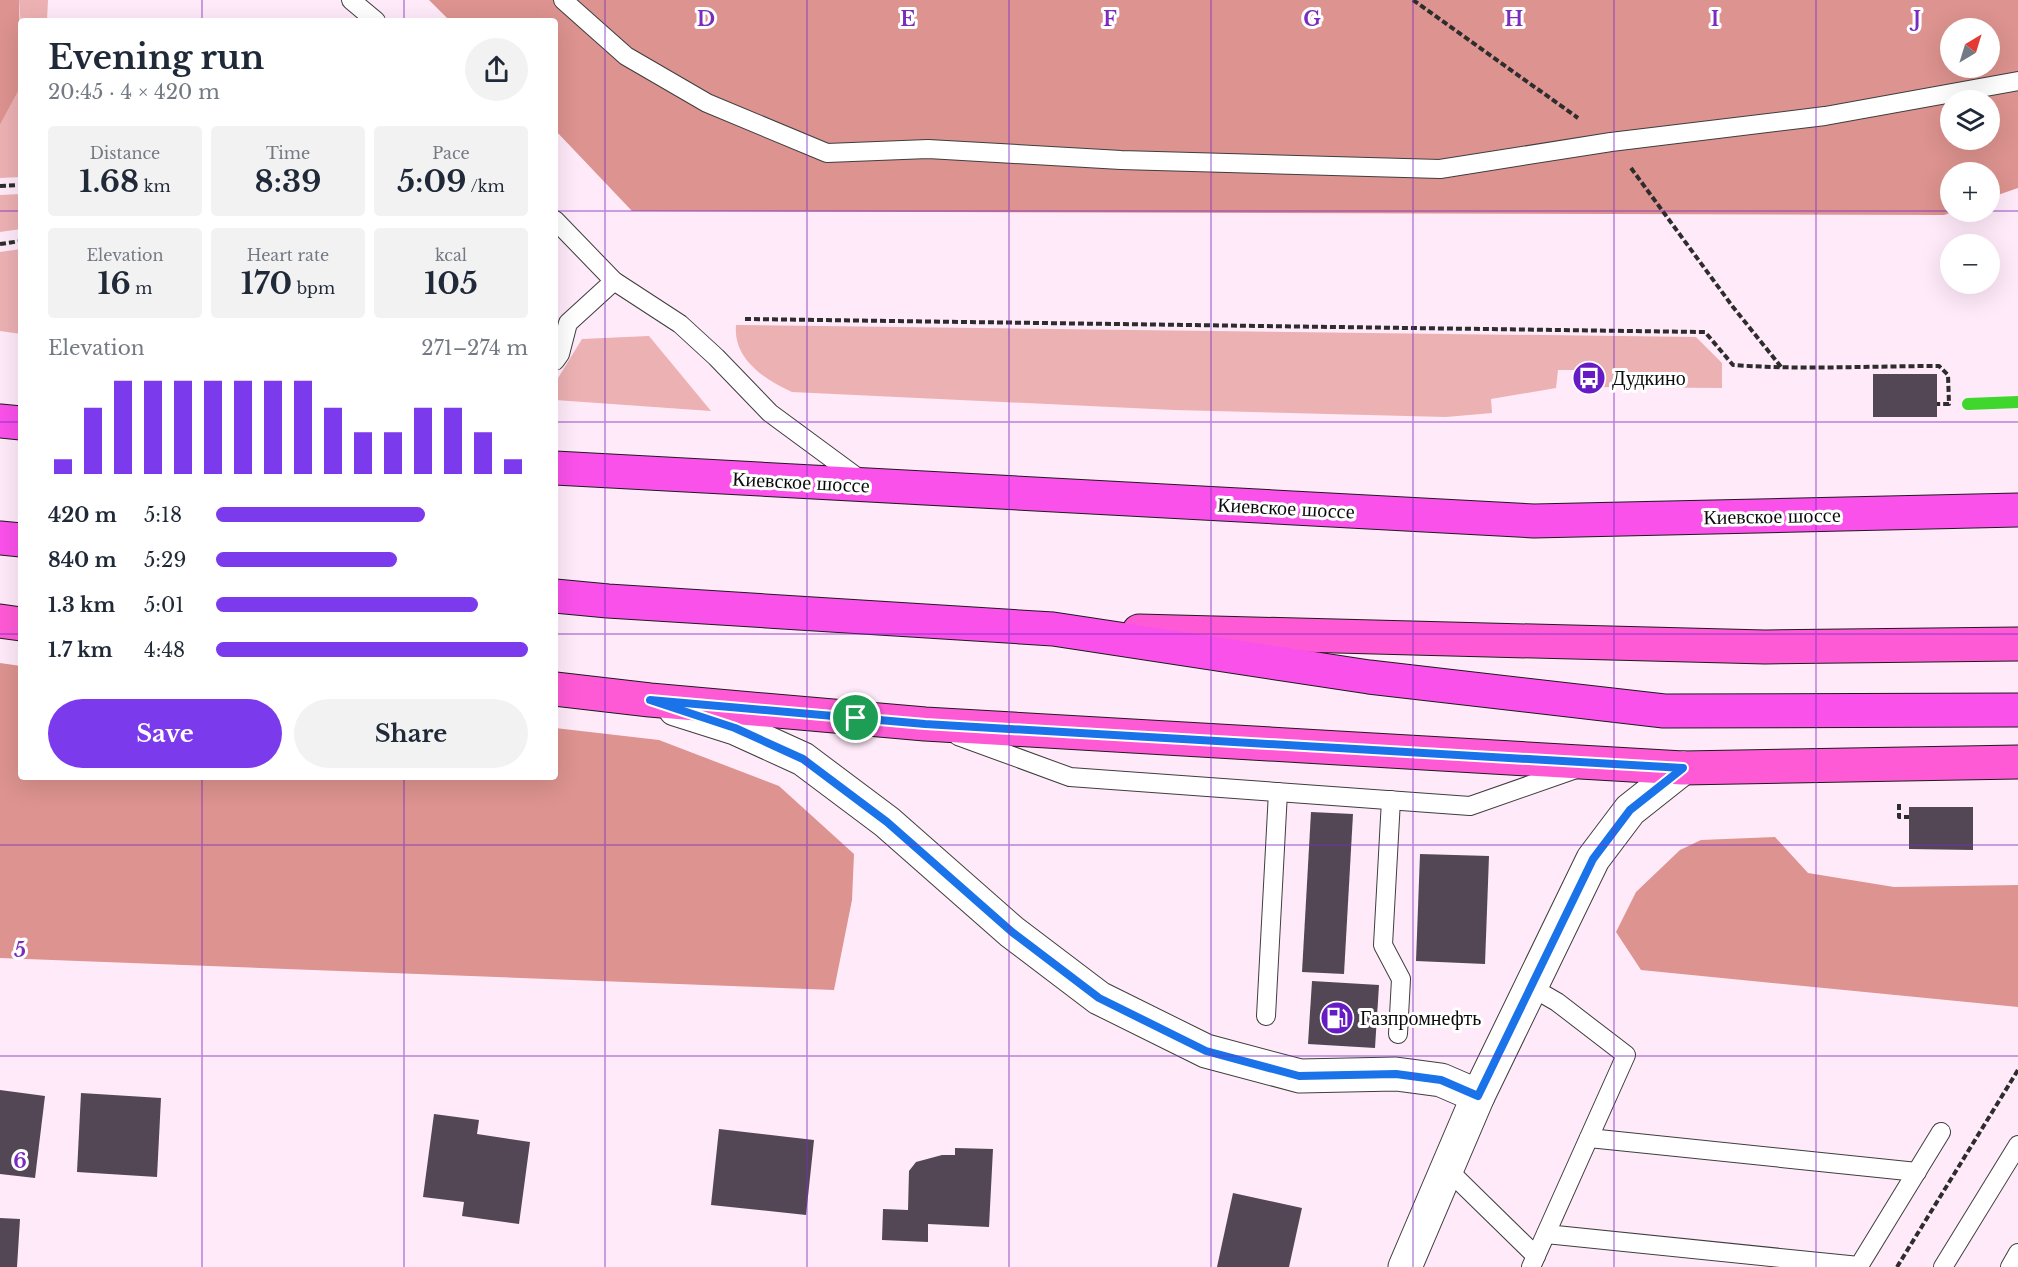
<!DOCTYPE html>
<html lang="en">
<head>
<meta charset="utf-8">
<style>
	body { margin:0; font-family:"Libre Baskerville",serif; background:#f2f2f3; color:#1f2937; height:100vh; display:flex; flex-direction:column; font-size:22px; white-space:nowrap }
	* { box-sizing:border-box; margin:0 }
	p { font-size:20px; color:#747a83 }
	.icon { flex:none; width:33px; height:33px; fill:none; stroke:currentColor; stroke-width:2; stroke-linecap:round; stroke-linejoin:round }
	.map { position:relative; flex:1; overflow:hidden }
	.drawer { position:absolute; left:18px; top:18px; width:540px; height:762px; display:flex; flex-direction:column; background:#fff; border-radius:6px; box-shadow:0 6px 24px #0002 }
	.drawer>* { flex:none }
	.needle { width:39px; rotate:38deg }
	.controls { position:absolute; left:1940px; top:18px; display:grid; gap:12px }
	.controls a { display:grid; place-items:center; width:60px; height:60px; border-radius:50%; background:#fff; box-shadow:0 6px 24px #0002; font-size:30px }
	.pin { position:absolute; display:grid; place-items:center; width:51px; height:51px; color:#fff; margin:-26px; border:3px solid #fff; border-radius:50%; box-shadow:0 2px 6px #0007 }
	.round { display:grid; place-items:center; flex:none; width:63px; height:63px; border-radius:32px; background:#f2f2f3 }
	.summary { display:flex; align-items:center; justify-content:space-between; height:102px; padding:0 30px }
	h1 { font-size:33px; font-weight:700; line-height:45px }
	.stats { display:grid; grid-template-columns:repeat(3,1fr); gap:9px; height:102px; padding:6px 30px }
	.stats div { display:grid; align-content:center; border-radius:6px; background:#f2f2f3; text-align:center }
	.stats b { font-size:30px; font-weight:700 }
	.stats small { font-size:16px; font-weight:400 }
	.stats p { font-size:16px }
	.chart { height:168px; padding:12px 30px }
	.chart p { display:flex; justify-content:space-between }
	.chart svg { width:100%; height:108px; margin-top:6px; stroke:#7c3aed; stroke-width:6 }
	.action { display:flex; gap:12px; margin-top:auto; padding:12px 30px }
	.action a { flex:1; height:69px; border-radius:36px; background:#7c3aed; color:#fff; font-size:24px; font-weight:700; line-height:69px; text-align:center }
	.action a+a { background:#f2f2f3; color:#1f2937 }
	ul { padding:0 30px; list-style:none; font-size:20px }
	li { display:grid; grid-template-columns:96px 72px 1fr; align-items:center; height:45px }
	li i { height:15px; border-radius:8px; background:#7c3aed }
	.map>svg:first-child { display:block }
</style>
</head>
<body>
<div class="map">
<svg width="2018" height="1267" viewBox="0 0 2018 1267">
	<rect width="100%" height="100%" fill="#ffeaf9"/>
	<!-- green -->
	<g fill="#ecb1b3">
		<polygon points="19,0 48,0 47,21 21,21 21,27"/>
		<polygon points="21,86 21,177 0,178 0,125"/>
		<polygon points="21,194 21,229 0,232 0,195"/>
		<polygon points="21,249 21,334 0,331 0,252"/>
		<path d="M736,325L1696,337L1722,363V388L1593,387V370H1558L1556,388L1491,399L1492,413L1446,417L1174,410L792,392C764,379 733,359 736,325Z"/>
		<polygon points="649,336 711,411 555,400 555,383 582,339"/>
	</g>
	<!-- forest -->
	<g fill="#dd938f" fill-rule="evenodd">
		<polygon points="0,0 19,0 21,86 0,125"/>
		<path d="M429,0H2018V188L1989,198V172H1950V212H1953L1944,215L632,211L555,130V21H450ZM1950,28H1989V68H1950ZM1950,100H1989V140H1950Z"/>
		<polygon points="0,663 21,666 21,777 555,777 555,728 659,740 779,786 854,854 852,900 834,990 0,958"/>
		<polygon points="1775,837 1808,873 1894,887 2018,885 2018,1007 1641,970 1616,932 1636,892 1680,850 1701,840"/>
	</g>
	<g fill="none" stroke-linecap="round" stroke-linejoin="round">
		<!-- stream -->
		<polyline stroke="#3fd62d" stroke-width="12" points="1968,404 2018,402"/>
	</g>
	<!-- building -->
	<g fill="#534755">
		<rect x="1873" y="374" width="64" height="43"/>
		<polygon points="1909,807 1973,807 1973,850 1909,849"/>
		<polygon points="1311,812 1353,814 1344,974 1302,972"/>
		<polygon points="1420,854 1489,856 1485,964 1416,961"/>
		<polygon points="1312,981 1379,985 1375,1048 1308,1044"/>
		<polygon points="0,1090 45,1096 35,1178 0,1174"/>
		<polygon points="81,1093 161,1098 157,1177 77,1172"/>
		<polygon points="434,1114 479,1120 477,1134 530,1142 519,1224 462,1216 464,1202 423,1197"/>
		<polygon points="719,1129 814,1140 806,1215 711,1205"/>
		<polygon points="955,1148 993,1149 989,1227 928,1224 928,1242 882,1240 883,1209 908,1210 909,1171 916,1162 942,1155 955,1155"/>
		<polygon points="1233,1193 1302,1208 1289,1267 1217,1267"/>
		<polygon points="0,1218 20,1219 17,1267 0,1267"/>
	</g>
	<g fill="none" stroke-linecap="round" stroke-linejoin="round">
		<defs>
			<g id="service">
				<polyline points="351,0 376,21"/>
				<polyline points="563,0 626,56 707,103 827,153 928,149 1121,160 1440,169 1611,142 1825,116 2018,81"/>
				<polyline points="555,220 614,281 680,324 716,357 770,413 861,480"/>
				<polyline points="555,361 560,354 568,323 614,281"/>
				<polyline points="958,736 1070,777 1470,806 1576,769"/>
				<polyline points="1391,800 1383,945 1401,979 1398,1034"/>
				<polyline points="1266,1016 1278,792"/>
				<polyline points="1589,1138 1917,1172"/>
				<polyline points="1446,1168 1536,1256"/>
				<polyline points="1546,1234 1859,1266 1941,1132"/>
				<polyline points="1531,1267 1626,1055 1557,1002 1531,987"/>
				<polyline points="1943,1267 2018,1145"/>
				<polyline points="2010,1267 2018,1253"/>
			</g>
			<g id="minor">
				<polyline points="675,709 735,728 803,759 887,822 1012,932 1099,998 1206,1051 1300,1076 1396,1074 1441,1080 1478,1096"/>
				<polyline points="1405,1267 1478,1096 1593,859 1630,810 1683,768"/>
			</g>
			<g id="primary">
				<polyline points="0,621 21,624"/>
				<polyline points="1139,631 1765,647 2018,644"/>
				<polyline points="555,689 650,700 925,724 1683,768 2018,762"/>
			</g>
			<g id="trunk">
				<polyline points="0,421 21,423"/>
				<polyline points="555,468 1534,521 2018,510"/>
				<polyline points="0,538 21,540"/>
				<polyline points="555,596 608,601 1053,629 1369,677 1664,711 2018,710"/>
			</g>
		</defs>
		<!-- service casing -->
		<use href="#service" stroke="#3e3e3e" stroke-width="20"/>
		<!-- minor casing -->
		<use href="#minor" stroke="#3e3e3e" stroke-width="35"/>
		<!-- primary casing -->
		<use href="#primary" stroke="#1c1c1c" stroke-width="35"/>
		<!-- trunk casing -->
		<use href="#trunk" stroke="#1c1c1c" stroke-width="35"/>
		<!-- path -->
		<g stroke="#2d2d2d" stroke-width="4" stroke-dasharray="6 3" stroke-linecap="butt">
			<polyline points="1413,0 1578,118"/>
			<polyline points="1631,168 1733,307 1782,368"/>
			<polyline points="0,186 21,185"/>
			<polyline points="0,244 21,241"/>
			<path d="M745,319L1705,332L1733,365C1802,370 1870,366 1939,366L1948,375L1949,404H1937"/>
			<polyline points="1899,804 1899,817 1909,817"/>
			<polyline points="1897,1267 2018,1070"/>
		</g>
		<!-- service -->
		<use href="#service" stroke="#fff" stroke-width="18"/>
		<!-- minor -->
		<use href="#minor" stroke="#fff" stroke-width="33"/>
		<!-- primary -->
		<use href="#primary" stroke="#ff5ad6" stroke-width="33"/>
		<!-- trunk -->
		<use href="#trunk" stroke="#fa51ea" stroke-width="33"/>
	</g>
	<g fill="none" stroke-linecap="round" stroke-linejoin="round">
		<defs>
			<polygon id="route" points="650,700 925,724 1683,768 1630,810 1593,859 1478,1096 1441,1080 1396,1074 1299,1076 1206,1051 1099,998 1012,932 887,822 803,759 735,728"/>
		</defs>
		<!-- route casing -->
		<use href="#route" stroke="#fff" stroke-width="12"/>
		<!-- route -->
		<use href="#route" stroke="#1a73e8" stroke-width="8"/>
	</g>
	<!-- grid -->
	<path fill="none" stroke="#7b2cbf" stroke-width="1.5" stroke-opacity="0.55" d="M202,0V21M404,0V21M605,0V1267M807,0V1267M1009,0V1267M1211,0V1267M1413,0V1267M1614,0V1267M1816,0V1267M0,211H21M555,211H1950M1989,211H2018M0,422H21M555,422H2018M0,634H21M555,634H2018M202,777V1267M404,777V1267M0,845H2018M0,1056H2018"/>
	<!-- icons -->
	<defs>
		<symbol id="bus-disc" viewBox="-11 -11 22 22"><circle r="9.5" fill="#661bc4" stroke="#fff"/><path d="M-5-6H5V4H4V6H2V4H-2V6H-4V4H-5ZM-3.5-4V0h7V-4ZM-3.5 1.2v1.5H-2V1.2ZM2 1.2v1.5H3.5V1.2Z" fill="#fff"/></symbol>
		<symbol id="fuel-disc" viewBox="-11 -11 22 22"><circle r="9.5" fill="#661bc4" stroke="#fff"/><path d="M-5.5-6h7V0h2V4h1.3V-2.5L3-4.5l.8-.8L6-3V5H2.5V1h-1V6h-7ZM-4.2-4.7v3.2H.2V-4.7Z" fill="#fff"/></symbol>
	</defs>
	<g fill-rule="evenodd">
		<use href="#bus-disc" x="1570" y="359" width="38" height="38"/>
		<use href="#fuel-disc" x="1318" y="999" width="38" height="38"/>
	</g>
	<g text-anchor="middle" stroke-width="6" stroke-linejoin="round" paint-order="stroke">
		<!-- poi labels -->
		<g font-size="20" fill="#0b0b0b" stroke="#fff" text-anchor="start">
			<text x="1612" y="385">Дудкино</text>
			<text x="1360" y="1025">Газпромнефть</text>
		</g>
		<!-- street labels -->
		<g font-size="20" fill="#0b0b0b" stroke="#fff">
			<text transform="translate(801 482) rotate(3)" y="7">Киевское шоссе</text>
			<text transform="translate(1286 508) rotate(3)" y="7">Киевское шоссе</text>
			<text transform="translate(1772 516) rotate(-1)" y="7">Киевское шоссе</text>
		</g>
	</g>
	<g font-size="20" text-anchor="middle" font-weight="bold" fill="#7b2cbf" stroke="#fff" stroke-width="6" stroke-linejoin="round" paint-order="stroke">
		<text x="706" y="26">D</text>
		<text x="908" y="26">E</text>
		<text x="1110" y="26">F</text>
		<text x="1312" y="26">G</text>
		<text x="1514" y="26">H</text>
		<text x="1715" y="26">I</text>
		<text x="1917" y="26">J</text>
		<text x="20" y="957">5</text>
		<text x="20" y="1168">6</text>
	</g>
</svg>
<div class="controls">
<a><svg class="needle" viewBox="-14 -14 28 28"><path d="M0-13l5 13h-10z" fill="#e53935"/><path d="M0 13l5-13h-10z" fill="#747a83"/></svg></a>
<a><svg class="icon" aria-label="layers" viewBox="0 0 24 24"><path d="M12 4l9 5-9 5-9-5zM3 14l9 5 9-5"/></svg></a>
<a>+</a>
<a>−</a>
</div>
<div class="pin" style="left:856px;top:718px;background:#1e9e55"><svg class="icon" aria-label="arrive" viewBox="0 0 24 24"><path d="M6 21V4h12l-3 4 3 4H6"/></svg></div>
<section class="drawer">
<div class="summary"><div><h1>Evening run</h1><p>20:45 · 4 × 420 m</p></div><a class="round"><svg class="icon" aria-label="share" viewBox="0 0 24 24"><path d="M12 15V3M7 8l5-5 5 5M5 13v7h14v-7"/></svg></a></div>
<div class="stats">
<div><p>Distance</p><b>1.68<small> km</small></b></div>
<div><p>Time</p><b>8:39</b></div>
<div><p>Pace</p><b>5:09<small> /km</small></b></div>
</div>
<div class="stats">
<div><p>Elevation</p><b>16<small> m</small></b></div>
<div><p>Heart rate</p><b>170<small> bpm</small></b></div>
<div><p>kcal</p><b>105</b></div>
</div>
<div class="chart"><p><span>Elevation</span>271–274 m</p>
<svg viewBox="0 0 160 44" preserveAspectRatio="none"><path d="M5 44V38M15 44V17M25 44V6M35 44V6M45 44V6M55 44V6M65 44V6M75 44V6M85 44V6M95 44V17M105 44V27M115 44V27M125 44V17M135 44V17M145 44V27M155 44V38"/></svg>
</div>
<ul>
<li><b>420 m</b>5:18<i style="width:67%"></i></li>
<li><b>840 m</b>5:29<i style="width:58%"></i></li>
<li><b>1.3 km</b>5:01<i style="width:84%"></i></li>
<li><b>1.7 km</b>4:48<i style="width:100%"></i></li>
</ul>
<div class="action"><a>Save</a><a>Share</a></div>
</section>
</div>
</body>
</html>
